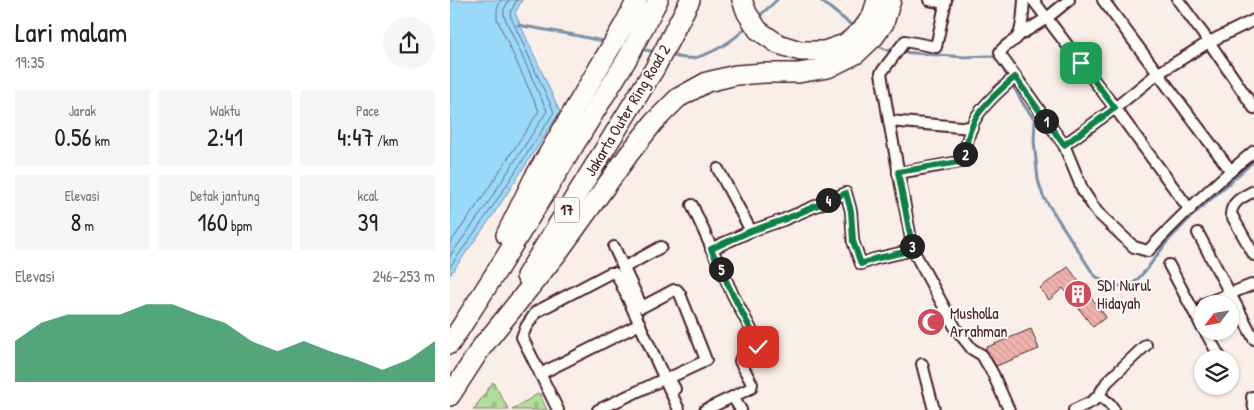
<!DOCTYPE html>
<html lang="id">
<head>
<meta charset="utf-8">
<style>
	body { margin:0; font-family:"Patrick Hand",sans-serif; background:#f6f6f6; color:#222; height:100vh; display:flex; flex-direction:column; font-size:19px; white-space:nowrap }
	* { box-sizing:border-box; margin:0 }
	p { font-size:16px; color:#767676 }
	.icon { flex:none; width:28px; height:28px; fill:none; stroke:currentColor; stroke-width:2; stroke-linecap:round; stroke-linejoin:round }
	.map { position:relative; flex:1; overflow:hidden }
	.sheet { display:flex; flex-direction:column; background:#fff; width:450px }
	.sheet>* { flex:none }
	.needle { width:32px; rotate:239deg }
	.tools { position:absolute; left:744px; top:295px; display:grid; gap:10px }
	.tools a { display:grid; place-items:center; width:45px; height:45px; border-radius:50%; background:#fff; box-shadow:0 1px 4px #0004; font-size:25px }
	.pin { position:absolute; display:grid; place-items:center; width:42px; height:42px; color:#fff; margin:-21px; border-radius:10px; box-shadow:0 2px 8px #0006 }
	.km { position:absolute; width:25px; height:25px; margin:-12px; border-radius:50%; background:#222; color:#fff; font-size:14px; line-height:25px; text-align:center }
	.round { display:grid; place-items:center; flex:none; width:52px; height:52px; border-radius:26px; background:#f6f6f6 }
	.overview { display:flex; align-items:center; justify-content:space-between; height:85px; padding:0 15px }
	h1 { font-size:28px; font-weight:600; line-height:38px }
	.stats { display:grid; grid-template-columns:repeat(3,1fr); gap:8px; height:85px; padding:5px 15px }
	.stats div { display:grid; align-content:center; border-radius:0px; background:#f6f6f6; text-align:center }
	.stats b { font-size:25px; font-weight:600 }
	.stats small { font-size:14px; font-weight:400 }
	.stats p { font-size:14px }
	.chart { height:140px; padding:10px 15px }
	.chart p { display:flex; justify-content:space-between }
	.chart svg { width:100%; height:90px; margin-top:5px; fill:#0b8043; opacity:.7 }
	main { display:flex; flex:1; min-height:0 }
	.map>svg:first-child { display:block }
</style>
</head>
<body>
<main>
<section class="sheet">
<div class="overview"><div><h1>Lari malam</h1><p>19:35</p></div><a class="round"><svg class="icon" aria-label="share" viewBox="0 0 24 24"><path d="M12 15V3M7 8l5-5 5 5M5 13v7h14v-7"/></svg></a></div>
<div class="stats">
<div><p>Jarak</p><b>0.56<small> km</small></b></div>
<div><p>Waktu</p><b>2:41</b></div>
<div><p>Pace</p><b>4:47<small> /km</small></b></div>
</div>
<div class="stats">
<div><p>Elevasi</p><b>8<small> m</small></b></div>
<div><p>Detak jantung</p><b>160<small> bpm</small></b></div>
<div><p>kcal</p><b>39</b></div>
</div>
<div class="chart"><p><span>Elevasi</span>246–253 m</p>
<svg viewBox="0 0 160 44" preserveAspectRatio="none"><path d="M0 44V24L10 15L20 11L30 11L40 11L50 6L60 6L70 11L80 15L90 24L100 29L110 24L120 29L130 33L140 38L150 33L160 24V44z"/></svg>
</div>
</section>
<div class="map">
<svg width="804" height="410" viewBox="0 0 804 410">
	<defs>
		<pattern id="cemetery-stones" width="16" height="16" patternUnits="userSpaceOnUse" patternTransform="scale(1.25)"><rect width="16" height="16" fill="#b2dd9a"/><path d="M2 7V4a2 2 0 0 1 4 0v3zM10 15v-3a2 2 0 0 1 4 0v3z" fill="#9bbd85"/></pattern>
		<pattern id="building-back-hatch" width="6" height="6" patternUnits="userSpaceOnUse" patternTransform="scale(1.25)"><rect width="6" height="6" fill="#efb4ab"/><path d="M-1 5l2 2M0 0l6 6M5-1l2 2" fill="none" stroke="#ce9a93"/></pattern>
	</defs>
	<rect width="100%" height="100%" fill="#faeee8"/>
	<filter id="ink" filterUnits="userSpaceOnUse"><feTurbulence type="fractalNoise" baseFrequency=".02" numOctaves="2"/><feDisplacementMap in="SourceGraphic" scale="10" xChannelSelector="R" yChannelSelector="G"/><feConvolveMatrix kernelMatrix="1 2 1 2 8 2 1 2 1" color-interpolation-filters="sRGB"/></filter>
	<g filter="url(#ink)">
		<!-- cemetery -->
		<g fill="url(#cemetery-stones)" stroke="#7e7e62">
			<polygon points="43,382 59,410 23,410"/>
			<polygon points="89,393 97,410 62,410"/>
		</g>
		<!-- water -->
		<polygon fill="#99d9fa" stroke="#798fa7" points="0,0 72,0 65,13 110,112 43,215 0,275"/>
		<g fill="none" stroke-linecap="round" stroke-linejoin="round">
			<!-- shore -->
			<g stroke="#6a697e" stroke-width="1">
				<polyline points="0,243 28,204 89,111 47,19 47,9 51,0"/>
				<polyline points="0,256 34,209 97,111 54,16 54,9 59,0"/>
				<polyline points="0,267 39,212 104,112 60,15 61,11 67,0"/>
			</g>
			<!-- stream -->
			<g stroke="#798fa7" stroke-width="3">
				<polyline points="370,0 404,27"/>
				<polyline points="307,18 327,0"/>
				<polyline points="68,25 124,35 157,42"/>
				<polyline points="424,44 439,51 444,51"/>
				<polyline points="190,49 206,52"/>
				<polyline points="451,52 514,57 539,56 546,57 574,105 585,120 584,141 588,180 593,196 644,275 657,284 670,286 682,285 697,269 716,243 742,216 804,161"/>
				<path d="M220,55C227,57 236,59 244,58C264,53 284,40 299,25"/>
			</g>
		</g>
		<!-- building -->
		<g fill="url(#building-back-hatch)" stroke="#4a1f2b">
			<polygon points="618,267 656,317 643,327 613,288 599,300 590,288"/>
			<polygon points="487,313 490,328 475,331 472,316"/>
			<polygon points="581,329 589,349 546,366 535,348"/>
		</g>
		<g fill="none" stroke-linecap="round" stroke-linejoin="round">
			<defs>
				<g id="minor">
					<polyline points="479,0 495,3"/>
					<polyline points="496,0 486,47 455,41 431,73 439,121 463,250 506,329 522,349 532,355 543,374 559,410"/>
					<path d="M574,0C573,10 573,32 566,39C560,43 554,46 550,52L551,56L614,145L633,191L647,212L684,247L698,251C731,215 767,182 804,151"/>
					<polyline points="583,0 665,108 740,210"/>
					<polyline points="653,0 781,171"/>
					<polyline points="728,0 759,42 804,108"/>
					<polyline points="568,36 597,18 619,0"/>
					<polyline points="439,121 522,128"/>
					<polyline points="614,145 665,108 707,74 759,42 804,20"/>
					<polyline points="268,169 301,231"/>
					<path d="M448,173L515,161C515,147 519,129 527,116C537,101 552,88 565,77"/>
					<path d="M804,191C793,197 782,201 781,214L804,255"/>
					<polyline points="242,205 283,295 309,345 308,347 291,358 290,361 302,384 301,388 255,410"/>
					<polyline points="748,233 804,339"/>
					<polyline points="164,247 192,307 224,290 227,290 230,294 256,360 251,363 221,377 220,380 225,389"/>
					<polyline points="261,249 301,231 333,220 396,193 401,211 403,241 411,264 424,259 463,250"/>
					<polyline points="719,265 752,327"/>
					<polyline points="173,268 211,247"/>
					<polyline points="754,304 804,284"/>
					<polyline points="755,331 771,359"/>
					<polyline points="472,364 484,410"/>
					<polyline points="90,374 190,324"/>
					<polyline points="649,395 657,382 696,345"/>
					<polyline points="283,397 291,410"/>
					<polyline points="802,397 804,408"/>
					<polyline points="108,410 72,337 76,327 86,312 160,273 164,273 168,277 229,410"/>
					<polyline points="148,410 214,379"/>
					<polyline points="624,410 643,401 649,395 660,404 664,410"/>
				</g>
				<g id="motorway">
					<polyline points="292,0 297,13 308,30 328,44 350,51 374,51 395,44 411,31 422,16 427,0"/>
					<polyline points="56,235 84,178 175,23 187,0"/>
					<polyline points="76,276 205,68 240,0"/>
					<polyline points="0,344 50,266 177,59 208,0"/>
					<polyline points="28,352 109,251 179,154 204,122 228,98 257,82 286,75 315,73 348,73 378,68 406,54 424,37 434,23 441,0"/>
					<polyline points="0,396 35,342"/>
				</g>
			</defs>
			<!-- minor casing -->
			<use href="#minor" stroke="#4a1f2b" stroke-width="14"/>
			<!-- motorway casing -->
			<use href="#motorway" stroke="#4a1f2b" stroke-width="22"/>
			<!-- minor -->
			<use href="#minor" stroke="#fdfcf7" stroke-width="10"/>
			<!-- motorway -->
			<use href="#motorway" stroke="#fdfcf7" stroke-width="19"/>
		</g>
	</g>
	<g fill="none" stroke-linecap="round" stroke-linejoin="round" filter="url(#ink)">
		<defs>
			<path id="route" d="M308,347V343L283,295L261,249L301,231L333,220L396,193L401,211L403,241L411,264L424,259L463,250L448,172L515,161C515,147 519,129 527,116C537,101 552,88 565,77L614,145L665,108L631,63"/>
		</defs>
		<!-- route casing -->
		<use href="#route" stroke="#fff" stroke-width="10"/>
		<!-- route -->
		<use href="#route" stroke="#0b8043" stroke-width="6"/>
	</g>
	<!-- icons -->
	<defs>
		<symbol id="building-disc" viewBox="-11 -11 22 22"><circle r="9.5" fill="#d1495b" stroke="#fdfcf7"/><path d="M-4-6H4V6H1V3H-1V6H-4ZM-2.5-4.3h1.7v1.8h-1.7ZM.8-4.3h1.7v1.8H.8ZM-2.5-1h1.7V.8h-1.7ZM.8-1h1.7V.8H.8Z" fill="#fff"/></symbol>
		<symbol id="mosque-disc" viewBox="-11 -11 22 22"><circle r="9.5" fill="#d1495b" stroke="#fdfcf7"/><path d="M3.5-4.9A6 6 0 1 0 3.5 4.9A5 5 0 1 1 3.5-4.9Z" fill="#fff"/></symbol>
	</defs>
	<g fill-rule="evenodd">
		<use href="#building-disc" x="612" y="278" width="32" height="32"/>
		<use href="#mosque-disc" x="465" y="306" width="32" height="32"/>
	</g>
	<g text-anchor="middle" stroke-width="4" stroke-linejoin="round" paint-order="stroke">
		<!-- shield labels -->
		<rect fill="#fdfcf7" stroke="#806168" stroke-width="1" x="104.5" y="197.5" width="25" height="25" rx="4"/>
		<g font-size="15" font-weight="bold" fill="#4a1f2b">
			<text x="117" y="215">17</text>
		</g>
		<!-- street labels -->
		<g font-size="16" fill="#4a1f2b" stroke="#fdfcf7">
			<text transform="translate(177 110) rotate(-59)" y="6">Jakarta Outer Ring Road 2</text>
		</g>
		<!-- poi labels -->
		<g font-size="16" fill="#4a1f2b" stroke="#fdfcf7" text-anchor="start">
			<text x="647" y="291">SDI Nurul<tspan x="647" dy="18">Hidayah</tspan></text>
			<text x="500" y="319">Musholla<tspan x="500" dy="18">Arrahman</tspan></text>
		</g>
	</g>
</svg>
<div class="tools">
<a><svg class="needle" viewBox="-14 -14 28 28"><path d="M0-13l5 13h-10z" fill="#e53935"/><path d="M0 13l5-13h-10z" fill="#767676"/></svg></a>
<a><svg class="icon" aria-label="layers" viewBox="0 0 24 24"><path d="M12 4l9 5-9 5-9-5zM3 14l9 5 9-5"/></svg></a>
</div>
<div class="pin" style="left:631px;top:63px;background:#1e9e55"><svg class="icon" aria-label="arrive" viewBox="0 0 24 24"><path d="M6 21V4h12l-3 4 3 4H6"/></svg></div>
<div class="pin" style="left:308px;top:347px;background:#d93025"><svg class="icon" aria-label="check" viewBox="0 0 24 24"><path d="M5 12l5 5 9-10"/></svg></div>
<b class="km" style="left:596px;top:121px">1</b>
<b class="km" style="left:515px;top:154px">2</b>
<b class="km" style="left:462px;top:246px">3</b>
<b class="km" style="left:378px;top:200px">4</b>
<b class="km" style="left:271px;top:269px">5</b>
</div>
</main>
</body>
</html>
